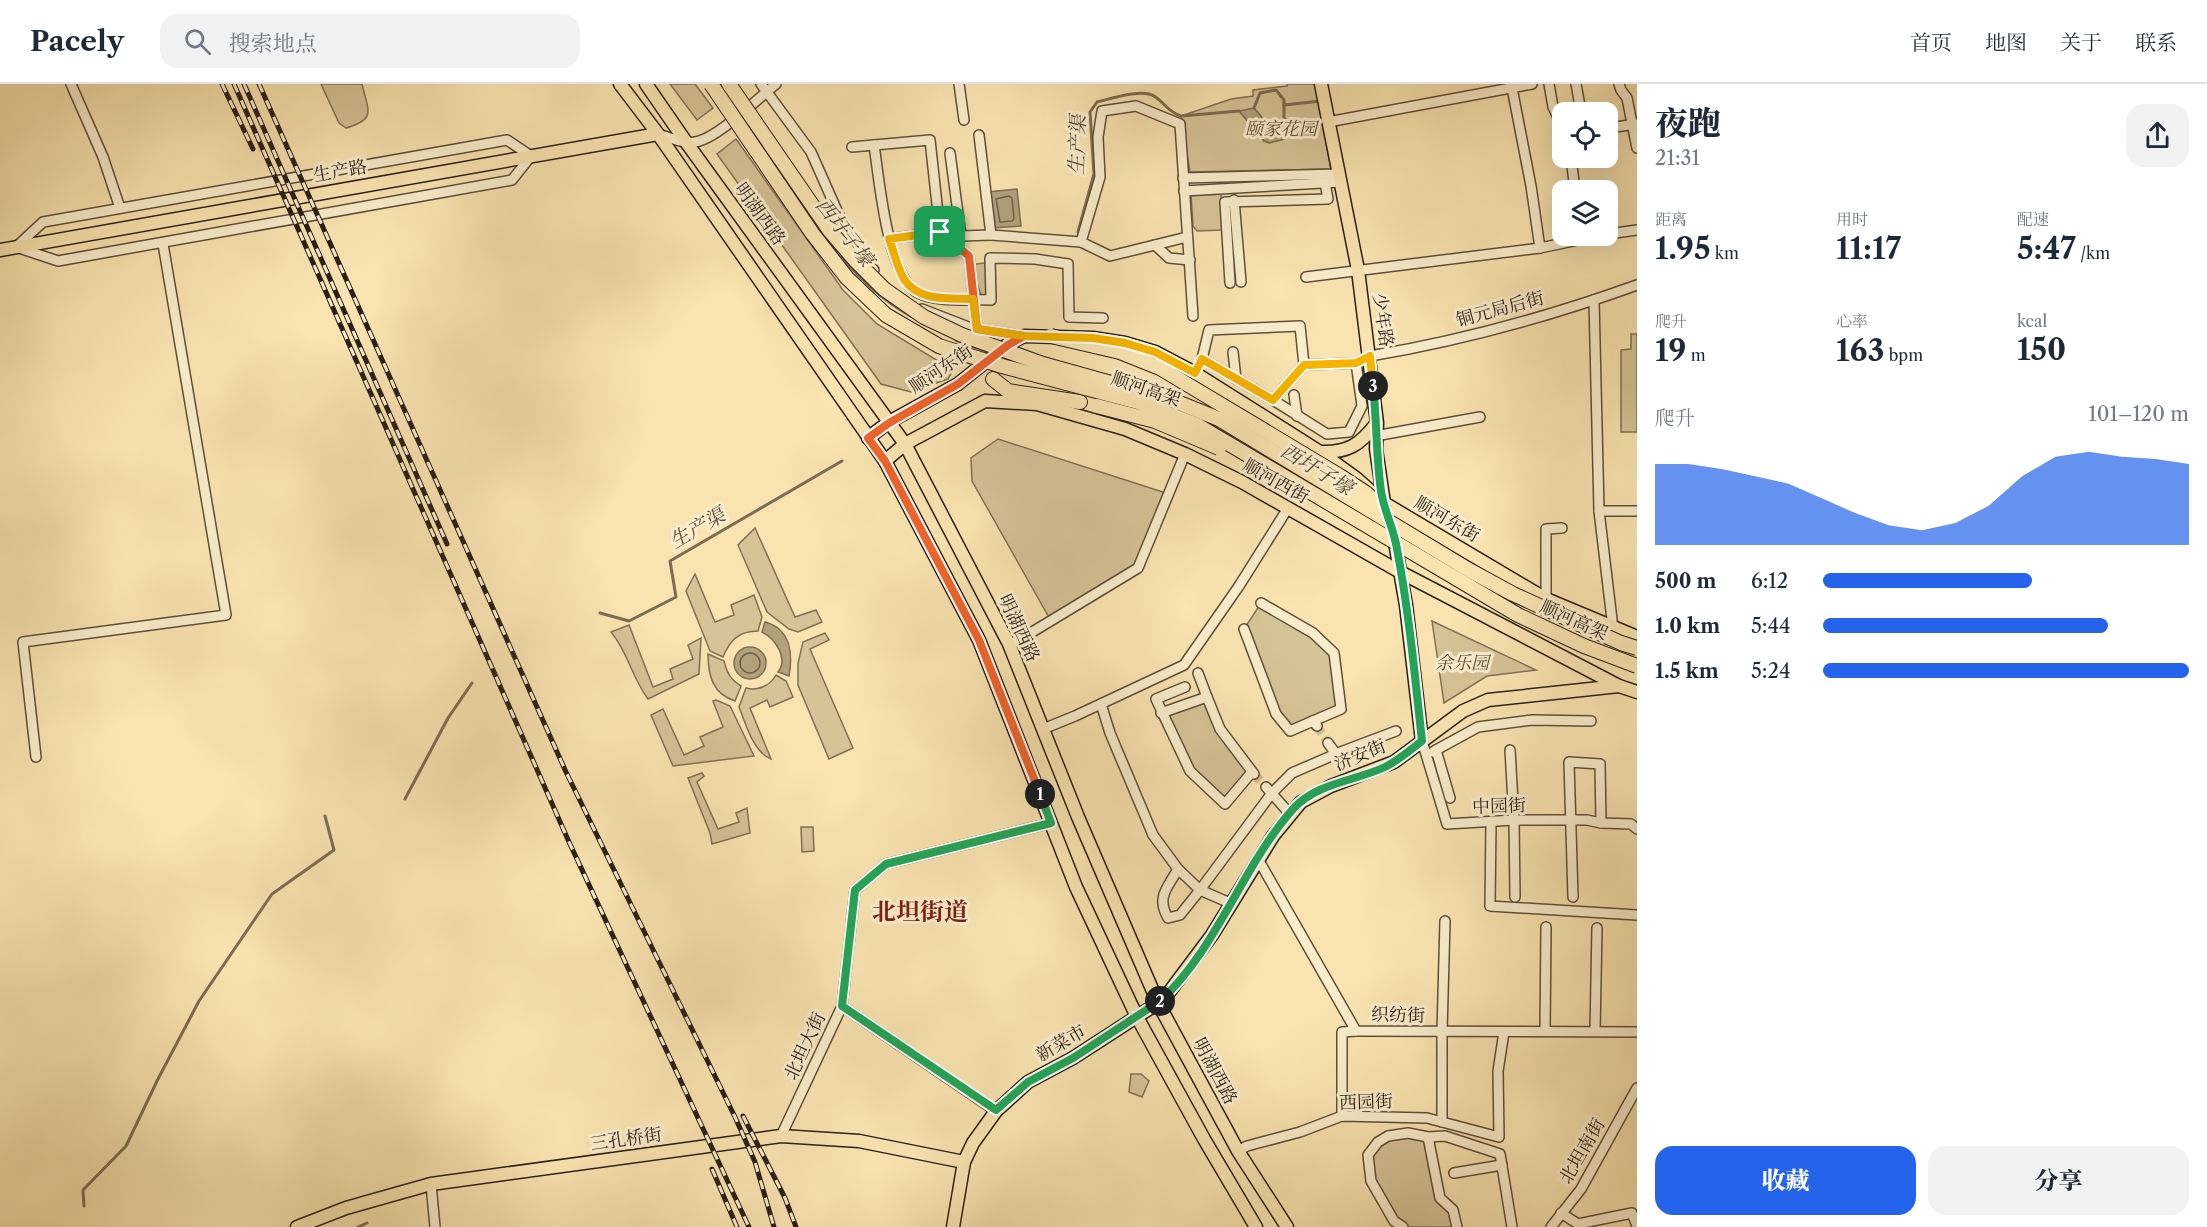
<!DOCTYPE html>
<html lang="zh">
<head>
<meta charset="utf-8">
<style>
	body { margin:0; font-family:"Libre Caslon Text","Noto Serif SC",serif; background:#f2f2f3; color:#1f2937; height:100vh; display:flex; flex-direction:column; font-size:22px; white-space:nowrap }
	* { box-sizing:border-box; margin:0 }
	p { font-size:20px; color:#747a83 }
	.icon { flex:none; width:33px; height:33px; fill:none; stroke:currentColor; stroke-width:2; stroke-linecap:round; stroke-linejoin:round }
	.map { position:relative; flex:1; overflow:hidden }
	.details { display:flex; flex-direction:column; background:#fff; width:570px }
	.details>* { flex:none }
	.buttons { position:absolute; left:1552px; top:18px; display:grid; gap:12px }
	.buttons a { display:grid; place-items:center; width:66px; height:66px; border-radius:12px; background:#fff; box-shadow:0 6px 24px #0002; font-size:30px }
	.pin { position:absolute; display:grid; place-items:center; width:51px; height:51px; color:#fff; margin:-26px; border-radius:12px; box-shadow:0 3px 9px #0006 }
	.km { position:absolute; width:30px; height:30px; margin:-15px; border-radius:50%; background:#222; color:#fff; font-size:16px; line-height:30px; text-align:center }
	.round { display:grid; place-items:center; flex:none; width:63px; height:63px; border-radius:18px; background:#f2f2f3 }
	.headline { display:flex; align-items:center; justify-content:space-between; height:102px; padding:0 18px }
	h1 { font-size:33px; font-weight:800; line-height:45px }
	.stats { display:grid; grid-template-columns:repeat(3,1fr); gap:9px; height:102px; padding:6px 18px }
	.stats div { display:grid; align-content:center }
	.stats b { font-size:30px; font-weight:800 }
	.stats small { font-size:16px; font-weight:400 }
	.stats p { font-size:16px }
	.chart { height:168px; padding:12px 18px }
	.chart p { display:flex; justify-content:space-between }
	.chart svg { width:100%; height:108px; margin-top:6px; fill:#2563eb; opacity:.7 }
	.action { display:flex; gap:12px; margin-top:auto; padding:12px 18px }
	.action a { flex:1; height:69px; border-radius:18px; background:#2563eb; color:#fff; font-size:24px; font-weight:800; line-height:69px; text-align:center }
	.action a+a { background:#f2f2f3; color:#1f2937 }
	ul { padding:0 18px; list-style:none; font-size:20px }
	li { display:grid; grid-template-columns:96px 72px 1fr; align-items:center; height:45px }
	li i { height:15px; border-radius:8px; background:#2563eb }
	header { display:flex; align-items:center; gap:36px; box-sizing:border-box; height:84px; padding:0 30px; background:#fff; border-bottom:2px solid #e0e1e3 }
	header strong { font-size:28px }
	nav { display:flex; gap:33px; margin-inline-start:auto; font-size:21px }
	.search { width:420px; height:54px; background:#f2f2f3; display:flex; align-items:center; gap:15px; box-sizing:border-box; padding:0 21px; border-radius:18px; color:#747a83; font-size:22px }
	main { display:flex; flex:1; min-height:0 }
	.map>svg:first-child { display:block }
</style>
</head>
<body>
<header>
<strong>Pacely</strong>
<div class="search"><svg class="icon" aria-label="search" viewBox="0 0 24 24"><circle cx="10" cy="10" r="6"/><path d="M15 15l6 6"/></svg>搜索地点</div>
<nav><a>首页</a><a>地图</a><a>关于</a><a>联系</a></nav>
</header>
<main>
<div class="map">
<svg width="1637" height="1143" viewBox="0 0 1637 1143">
	<rect width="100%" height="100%" fill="#f9e4b1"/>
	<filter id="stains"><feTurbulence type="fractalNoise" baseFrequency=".00333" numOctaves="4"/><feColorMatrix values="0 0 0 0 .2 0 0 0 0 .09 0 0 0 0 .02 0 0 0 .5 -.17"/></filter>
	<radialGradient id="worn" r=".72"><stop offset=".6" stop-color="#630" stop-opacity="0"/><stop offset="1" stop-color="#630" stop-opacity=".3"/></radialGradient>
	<!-- green -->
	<g fill="#d6c396" stroke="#807155" stroke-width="1.5">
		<path d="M321,0H362C368,27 377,35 346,44L339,39Z"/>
		<polygon points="670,0 695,0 713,24 697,36"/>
		<polygon points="1287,0 1315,0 1331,85 1190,88 1181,32 1231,15 1253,12 1253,6 1287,2"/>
		<polygon points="736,55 843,206 877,240 953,286 948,295 911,308 881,300 717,70"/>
		<polygon points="1221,110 1222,146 1197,147 1193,142 1191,111"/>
		<polygon points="985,179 988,186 986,212 981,211 973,187 976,180"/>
		<polygon points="1631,250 1637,250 1637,348 1621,348 1621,266 1631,265"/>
		<polygon points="998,355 1169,410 1138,484 1051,537 972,397 971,374"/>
		<polygon points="755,444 795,533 816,526 822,538 798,548 789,545 767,528 738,461"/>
		<path d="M695,490L715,538L734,531L731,521L754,511L762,533L758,547C739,547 730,556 723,573L710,567L686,507Z"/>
		<polygon points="1261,519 1313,549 1334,569 1341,625 1290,647 1276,630 1244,545"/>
		<polygon points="1432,537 1536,586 1487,592 1444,619"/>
		<path d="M629,541L653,603L673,595L670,585L693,575L688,561L701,554L699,590L648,615C632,594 628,568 611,548Z"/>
		<polygon points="825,549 829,556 810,565 853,664 829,675 798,601 798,579 803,558"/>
		<path d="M708,570L724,577C727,589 730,595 741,602L735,617C713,610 708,592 708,570Z"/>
		<path d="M776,591L786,597L793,613L770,623L767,616L750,624L771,675C753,668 746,640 739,623L746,604C758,607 770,602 776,591Z"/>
		<polygon points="1207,613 1220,645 1252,688 1225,720 1190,687 1161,629"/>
		<polygon points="716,616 730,622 754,672 673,682 651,631 663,625 684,671 704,662 700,653 723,643 713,617"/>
		<polygon points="702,689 704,692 697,698 718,745 739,738 736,729 747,724 750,749 712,760 710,749 688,694"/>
		<polygon points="801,743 813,743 814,767 802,768"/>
		<polygon points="1131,990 1141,990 1149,997 1142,1013 1129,1008"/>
		<polygon points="1388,1052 1428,1053 1440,1114 1453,1126 1457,1143 1403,1143 1371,1097 1368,1071"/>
	</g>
	<!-- water -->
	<g fill="#b3a17c" stroke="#7c6d52" stroke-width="1.5">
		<polygon points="1254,24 1261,32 1265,43 1274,49 1282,49 1285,55 1269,59 1264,57 1239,27"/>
		<polygon points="1017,105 1021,142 993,144 988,108"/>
		<path d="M765,538C791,545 793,570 789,592L778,588C789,574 775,555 762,548Z"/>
		<circle cx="750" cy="579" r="16"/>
	</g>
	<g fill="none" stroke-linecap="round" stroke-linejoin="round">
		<!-- shore -->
		<g stroke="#6e6048" stroke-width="1.5">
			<polygon points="1009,112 1012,114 1014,135 1012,137 1000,138 996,115"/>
			<circle cx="750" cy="579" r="10"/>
		</g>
		<!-- stream -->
		<g stroke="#7c6d52" stroke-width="3">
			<path d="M720,0C742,33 766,65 787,98C823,152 860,207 918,236"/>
			<polyline points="1284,21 1321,17"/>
			<polyline points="1254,24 1260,9 1276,6 1284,16 1284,50"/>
			<path d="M1078,148L1094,90L1090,28L1097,18C1110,15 1142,4 1154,12C1164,18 1168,28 1181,32L1239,27"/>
			<polyline points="956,256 988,268"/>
			<polyline points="1203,337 1214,341 1412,459"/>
			<polyline points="600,529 629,537 676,513 670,477 842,377"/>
			<polyline points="405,715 448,634 472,599"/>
			<polyline points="84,1122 83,1106 126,1062 158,995 199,917 272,810 334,766 325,732"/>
			<polyline points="358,1143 367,1139"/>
		</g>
		<!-- minor-tunnel -->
		<g stroke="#d0bd92" stroke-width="9" stroke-dasharray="9 4.5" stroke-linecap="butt">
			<polyline points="1317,642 1328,659"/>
			<polyline points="1254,690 1266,703"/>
		</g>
		<defs>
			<g id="minor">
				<polyline points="71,0 103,73 120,124"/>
				<polyline points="761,0 811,68 854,165 874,186"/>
				<polyline points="959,0 964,36"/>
				<polyline points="1549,0 1553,23 1563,44"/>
				<polyline points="1576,0 1581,28"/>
				<polyline points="1619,0 1621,6 1627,14 1637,64"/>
				<polyline points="1512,4 1531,102 1540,164"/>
				<polyline points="1328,38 1532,0"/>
				<polyline points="1608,44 1637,40"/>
				<path d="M658,50C669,53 683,60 695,58C717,55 757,15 776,0"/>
				<polyline points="979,51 991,151 1081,158"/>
				<polygon points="507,56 531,72 512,96 58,177 16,163 43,138"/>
				<polyline points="874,61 930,56 940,148"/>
				<path d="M852,63L874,61C879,93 887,193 918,209C938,219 969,215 991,216L990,174L1035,175L1068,180L1069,233L1103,234"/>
				<polyline points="950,69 961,152 991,151"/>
				<polyline points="1571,74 1575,106"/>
				<polyline points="1183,94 1339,90"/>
				<polyline points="1184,107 1340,98"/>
				<polyline points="1234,116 1241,198"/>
				<polyline points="1608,150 1637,146"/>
				<polyline points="1187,153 1110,172 1081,158 1100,93 1098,53 1102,27 1136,22 1180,40 1193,232"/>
				<polyline points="889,155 940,148 969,172 977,245"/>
				<polyline points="1583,155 1602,152"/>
				<polyline points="1155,161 1169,174 1190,176"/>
				<polyline points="1306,193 1540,164 1583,155 1583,152"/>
				<polyline points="1230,199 1225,118 1328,115 1325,99"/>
				<polyline points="1594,216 1599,427 1637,427"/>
				<polyline points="922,225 971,244 1024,252"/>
				<polygon points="1300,242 1304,281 1273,316 1202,275 1209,246"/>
				<polyline points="1233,268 1236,295"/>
				<path d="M1356,279L1370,272C1460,257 1551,232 1637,201"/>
				<polyline points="1294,311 1297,332"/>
				<polyline points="1273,316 1327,350 1349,348 1362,322 1356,279 1304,281"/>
				<polyline points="1375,352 1480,333"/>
				<polyline points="1599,427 1613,544"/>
				<polyline points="1546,515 1546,445 1562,444"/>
				<polyline points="1261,519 1313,549 1334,569 1341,625 1313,637 1317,642"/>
				<polyline points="1244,545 1276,630 1290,647 1313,637"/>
				<polyline points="1009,560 1019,556 1138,484 1185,370"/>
				<polyline points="1198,589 1207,613"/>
				<polyline points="1185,603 1156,615 1190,687 1225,720 1252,688"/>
				<polyline points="1101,620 1110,649 1153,751 1178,785 1200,806 1272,709 1292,689 1343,667 1396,647"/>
				<polyline points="1161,629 1207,613 1220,645 1254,690"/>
				<polyline points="1043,645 1075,632 1184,581 1239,502 1288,424"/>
				<polyline points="1422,657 1447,740 1514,736 1587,736 1601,739 1631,740 1637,745"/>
				<polyline points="1328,659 1336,670"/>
				<polyline points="1436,666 1478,643 1532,636 1591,637"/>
				<polyline points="1510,666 1514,736 1515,813"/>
				<polyline points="1433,668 1436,666 1450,714"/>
				<polyline points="36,673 23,558 226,531 163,160"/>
				<polyline points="1266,703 1290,730"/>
				<polyline points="1491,738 1490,822 1637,831"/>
				<polyline points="1258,775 1356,947 1637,948"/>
				<path d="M1178,785C1167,805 1156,813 1168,834L1180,831L1200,806L1230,819"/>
				<polyline points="1573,813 1569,678 1600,680 1601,739"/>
				<polyline points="842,922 996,1027"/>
				<polyline points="1545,947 1546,843"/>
				<polyline points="1595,947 1597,844"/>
				<polyline points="1342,1032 1342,948 1356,947"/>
				<polyline points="1442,1038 1442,948 1445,837"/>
				<polyline points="781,1052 842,922 855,806 886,780 1051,739"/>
				<polyline points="1428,1053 1440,1114 1453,1126 1457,1143"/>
				<polyline points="1238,1067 1247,1062 1300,1048 1342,1032 1427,1034 1499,1053 1498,987 1504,948"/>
				<polyline points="1454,1089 1502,1081"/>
				<polyline points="431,1100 435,1143"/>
				<polyline points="1561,1129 1578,1140 1632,1129 1637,1142"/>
				<polyline points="1403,1143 1394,1137 1371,1097 1368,1071 1378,1058 1388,1052 1408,1049 1428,1053 1445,1052 1500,1070 1512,1143"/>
				<polyline points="1551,1143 1581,1105 1637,1004"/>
			</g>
			<g id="major">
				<polyline points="620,0 658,50 885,377 979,556 1076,803 1137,933 1204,1055 1256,1143"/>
				<polyline points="646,0 686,58 905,360 1009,560 1078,733 1158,919 1238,1067 1287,1143"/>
				<polyline points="1321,0 1358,186 1377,339 1376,365 1384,419"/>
				<polyline points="0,166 658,50"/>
				<polyline points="868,354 889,338 958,300 1008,260 1024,252 1093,254 1125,259 1155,268 1195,289 1320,368 1356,394 1384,419 1546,515 1637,553"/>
				<path d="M1320,368C1347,369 1360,361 1376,340"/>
				<polyline points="885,377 905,360 985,317 1037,320 1125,345 1185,370 1242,398 1402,489 1619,602 1637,608"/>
				<polyline points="1394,453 1406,521 1422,657"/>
				<polyline points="297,1143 346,1124 431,1100 781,1052 859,1057 964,1078"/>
				<polyline points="953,1143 964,1078 973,1059 996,1027 1028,998 1073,974 1158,919 1167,911 1212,851 1273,752 1301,718 1331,702 1394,678 1463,627 1488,616 1619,602"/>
			</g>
			<polyline id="highway" points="993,295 1008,307 1080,318"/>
		</defs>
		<!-- minor casing -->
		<use href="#minor" stroke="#5e503b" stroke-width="12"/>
		<!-- major casing -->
		<use href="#major" stroke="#2a1f14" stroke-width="15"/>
		<!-- highway casing -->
		<use href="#highway" stroke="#2a1f14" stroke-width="16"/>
		<!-- minor -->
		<use href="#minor" stroke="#fbedcc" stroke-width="9"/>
		<!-- major -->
		<use href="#major" stroke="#f9e4b1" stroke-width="12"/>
		<!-- highway -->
		<use href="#highway" stroke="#f9e4b1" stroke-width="14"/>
		<defs>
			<g id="rail">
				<polyline points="222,0 253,65"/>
				<polyline points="234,0 569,758 749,1143"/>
				<polyline points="244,0 447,460"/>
				<polyline points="259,0 566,688 735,1033 755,1078 774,1143"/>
				<polyline points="743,1032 785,1114 796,1143"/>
				<polyline points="712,1085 737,1143"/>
			</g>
		</defs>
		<!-- rail casing -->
		<use href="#rail" stroke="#2a1f14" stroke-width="5"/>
		<!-- rail -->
		<use href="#rail" stroke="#fbedcc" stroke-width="3" stroke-dasharray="9" stroke-linecap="butt"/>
		<defs>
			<g id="highway-bridge">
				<polyline points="711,0 812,149 847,194 886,231 939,262 1002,282 1138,318 1197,341 1518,531 1584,562 1637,582"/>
				<polyline points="729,0 830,147 855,176 884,205 924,233 962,251 1043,280 1172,316 1219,335 1469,486 1513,510 1621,559 1637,564"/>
				<polyline points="1051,252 1120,268 1160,284 1340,392 1366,409 1386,428"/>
				<polyline points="1097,322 1155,337 1219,364"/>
			</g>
		</defs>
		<!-- highway-bridge casing -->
		<use href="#highway-bridge" stroke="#2a1f14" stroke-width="16" stroke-linecap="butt"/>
		<!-- highway-bridge -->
		<use href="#highway-bridge" stroke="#f9e4b1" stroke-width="14"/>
	</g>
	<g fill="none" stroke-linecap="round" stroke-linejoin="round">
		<defs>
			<polyline id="split-1" points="940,148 969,172 977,245 1024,252 1008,261 958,300 889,339 868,354 885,377 979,556 1040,710"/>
			<polyline id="split-2" points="1040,710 1051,739 886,780 855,806 842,922 996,1026 1028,998 1073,974 1160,917"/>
			<path id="split-3" d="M1160,917C1217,865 1243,781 1293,725C1316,699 1355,697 1385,683C1399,676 1410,666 1422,657C1415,593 1409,528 1397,465C1394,445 1384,427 1381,407C1376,372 1377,337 1373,302"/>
			<path id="split-4" d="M940,148L889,155C894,168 897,183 904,195C918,218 950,214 973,215L977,245L1024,252L1093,254L1125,259L1155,268L1195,289L1202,275L1273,316L1304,281L1356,279L1370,272L1373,302"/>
		</defs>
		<!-- split-1 casing -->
		<use href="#split-1" stroke="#fff" stroke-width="12"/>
		<!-- split-2 casing -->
		<use href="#split-2" stroke="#fff" stroke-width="12"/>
		<!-- split-3 casing -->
		<use href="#split-3" stroke="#fff" stroke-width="12"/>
		<!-- split-4 casing -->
		<use href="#split-4" stroke="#fff" stroke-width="12"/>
		<!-- split-1 -->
		<use href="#split-1" stroke="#f0652b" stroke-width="8"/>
		<!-- split-2 -->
		<use href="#split-2" stroke="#22a559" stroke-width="8"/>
		<!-- split-3 -->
		<use href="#split-3" stroke="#22a559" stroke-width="8"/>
		<!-- split-4 -->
		<use href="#split-4" stroke="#f5b400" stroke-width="8"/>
	</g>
	<g text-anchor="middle" stroke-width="6" stroke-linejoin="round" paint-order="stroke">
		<!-- park labels -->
		<g font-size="18" font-style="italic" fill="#5e503b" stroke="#fbedcc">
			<text x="1281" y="51">颐家花园</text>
			<text x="1462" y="585">余乐园</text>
		</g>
		<!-- street labels -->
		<g font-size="18" fill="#2a1f14" stroke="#fbedcc">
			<text transform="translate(340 87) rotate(-10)" y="6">生产路</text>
			<text transform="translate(760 130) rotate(54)" y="6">明湖西路</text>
			<text transform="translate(1500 225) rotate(-15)" y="6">铜元局后街</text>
			<text transform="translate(1383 236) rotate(82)" y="6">少年路</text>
			<text transform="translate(941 285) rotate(-34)" y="6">顺河东街</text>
			<text transform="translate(1146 305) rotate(19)" y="6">顺河高架</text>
			<text transform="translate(1276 397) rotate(29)" y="6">顺河西街</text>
			<text transform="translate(1447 435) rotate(30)" y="6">顺河东街</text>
			<text transform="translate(1574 536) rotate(24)" y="6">顺河高架</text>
			<text transform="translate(1019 544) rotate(65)" y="6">明湖西路</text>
			<text transform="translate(1360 671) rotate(-22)" y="6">济安街</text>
			<text transform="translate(1499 722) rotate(-2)" y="6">中园街</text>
			<text transform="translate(1398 931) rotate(1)" y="6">织纺街</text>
			<text transform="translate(1061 959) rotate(-30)" y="6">新菜市</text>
			<text transform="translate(805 962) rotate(-65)" y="6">北坦大街</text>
			<text transform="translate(1215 987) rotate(62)" y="6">明湖西路</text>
			<text transform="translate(1366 1018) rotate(-2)" y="6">西园街</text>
			<text transform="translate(626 1055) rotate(-8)" y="6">三孔桥街</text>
			<text transform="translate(1582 1067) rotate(-60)" y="6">北坦南街</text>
		</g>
		<!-- water labels -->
		<g font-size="20" font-style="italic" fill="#5a4c38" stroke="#fbedcc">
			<text transform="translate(1077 61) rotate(-88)" y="7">生产渠</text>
			<text transform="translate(845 148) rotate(52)" y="7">西圩子壕</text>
			<text transform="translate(1317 385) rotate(31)" y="7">西圩子壕</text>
			<text transform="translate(697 444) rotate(-30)" y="7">生产渠</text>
		</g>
		<!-- district labels -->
		<g font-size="24" font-weight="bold" fill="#7a1f14" stroke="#fbedcc">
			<text x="920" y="836">北坦街道</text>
		</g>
	</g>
	<rect width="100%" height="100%" filter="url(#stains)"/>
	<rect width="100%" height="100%" fill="url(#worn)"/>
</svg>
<div class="buttons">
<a><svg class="icon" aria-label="locate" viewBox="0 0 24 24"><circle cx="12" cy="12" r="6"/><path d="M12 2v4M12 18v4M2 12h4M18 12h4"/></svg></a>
<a><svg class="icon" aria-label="layers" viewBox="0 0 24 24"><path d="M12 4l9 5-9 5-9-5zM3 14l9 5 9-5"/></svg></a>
</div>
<div class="pin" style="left:940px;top:148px;background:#1e9e55"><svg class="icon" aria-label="arrive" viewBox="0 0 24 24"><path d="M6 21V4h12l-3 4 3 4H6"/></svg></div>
<b class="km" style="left:1040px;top:710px">1</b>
<b class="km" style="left:1160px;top:917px">2</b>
<b class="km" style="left:1373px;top:302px">3</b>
</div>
<section class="details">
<div class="headline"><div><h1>夜跑</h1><p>21:31</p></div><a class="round"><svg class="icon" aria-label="share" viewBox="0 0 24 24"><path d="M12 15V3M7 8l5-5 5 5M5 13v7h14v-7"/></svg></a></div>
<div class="stats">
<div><p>距离</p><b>1.95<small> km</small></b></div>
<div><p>用时</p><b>11:17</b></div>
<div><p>配速</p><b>5:47<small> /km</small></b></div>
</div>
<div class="stats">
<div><p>爬升</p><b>19<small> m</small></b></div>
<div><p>心率</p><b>163<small> bpm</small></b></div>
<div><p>kcal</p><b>150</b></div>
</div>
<div class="chart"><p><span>爬升</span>101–120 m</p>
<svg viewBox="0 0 160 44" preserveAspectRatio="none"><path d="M0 44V11L10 11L20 13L30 16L40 19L50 25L60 31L70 36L80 38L90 35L100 28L110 16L120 8L130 6L140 8L150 9L160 11V44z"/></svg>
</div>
<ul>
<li><b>500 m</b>6:12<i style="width:57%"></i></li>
<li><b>1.0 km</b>5:44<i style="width:78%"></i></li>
<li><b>1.5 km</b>5:24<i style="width:100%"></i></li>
</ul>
<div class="action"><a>收藏</a><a>分享</a></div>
</section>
</main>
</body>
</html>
